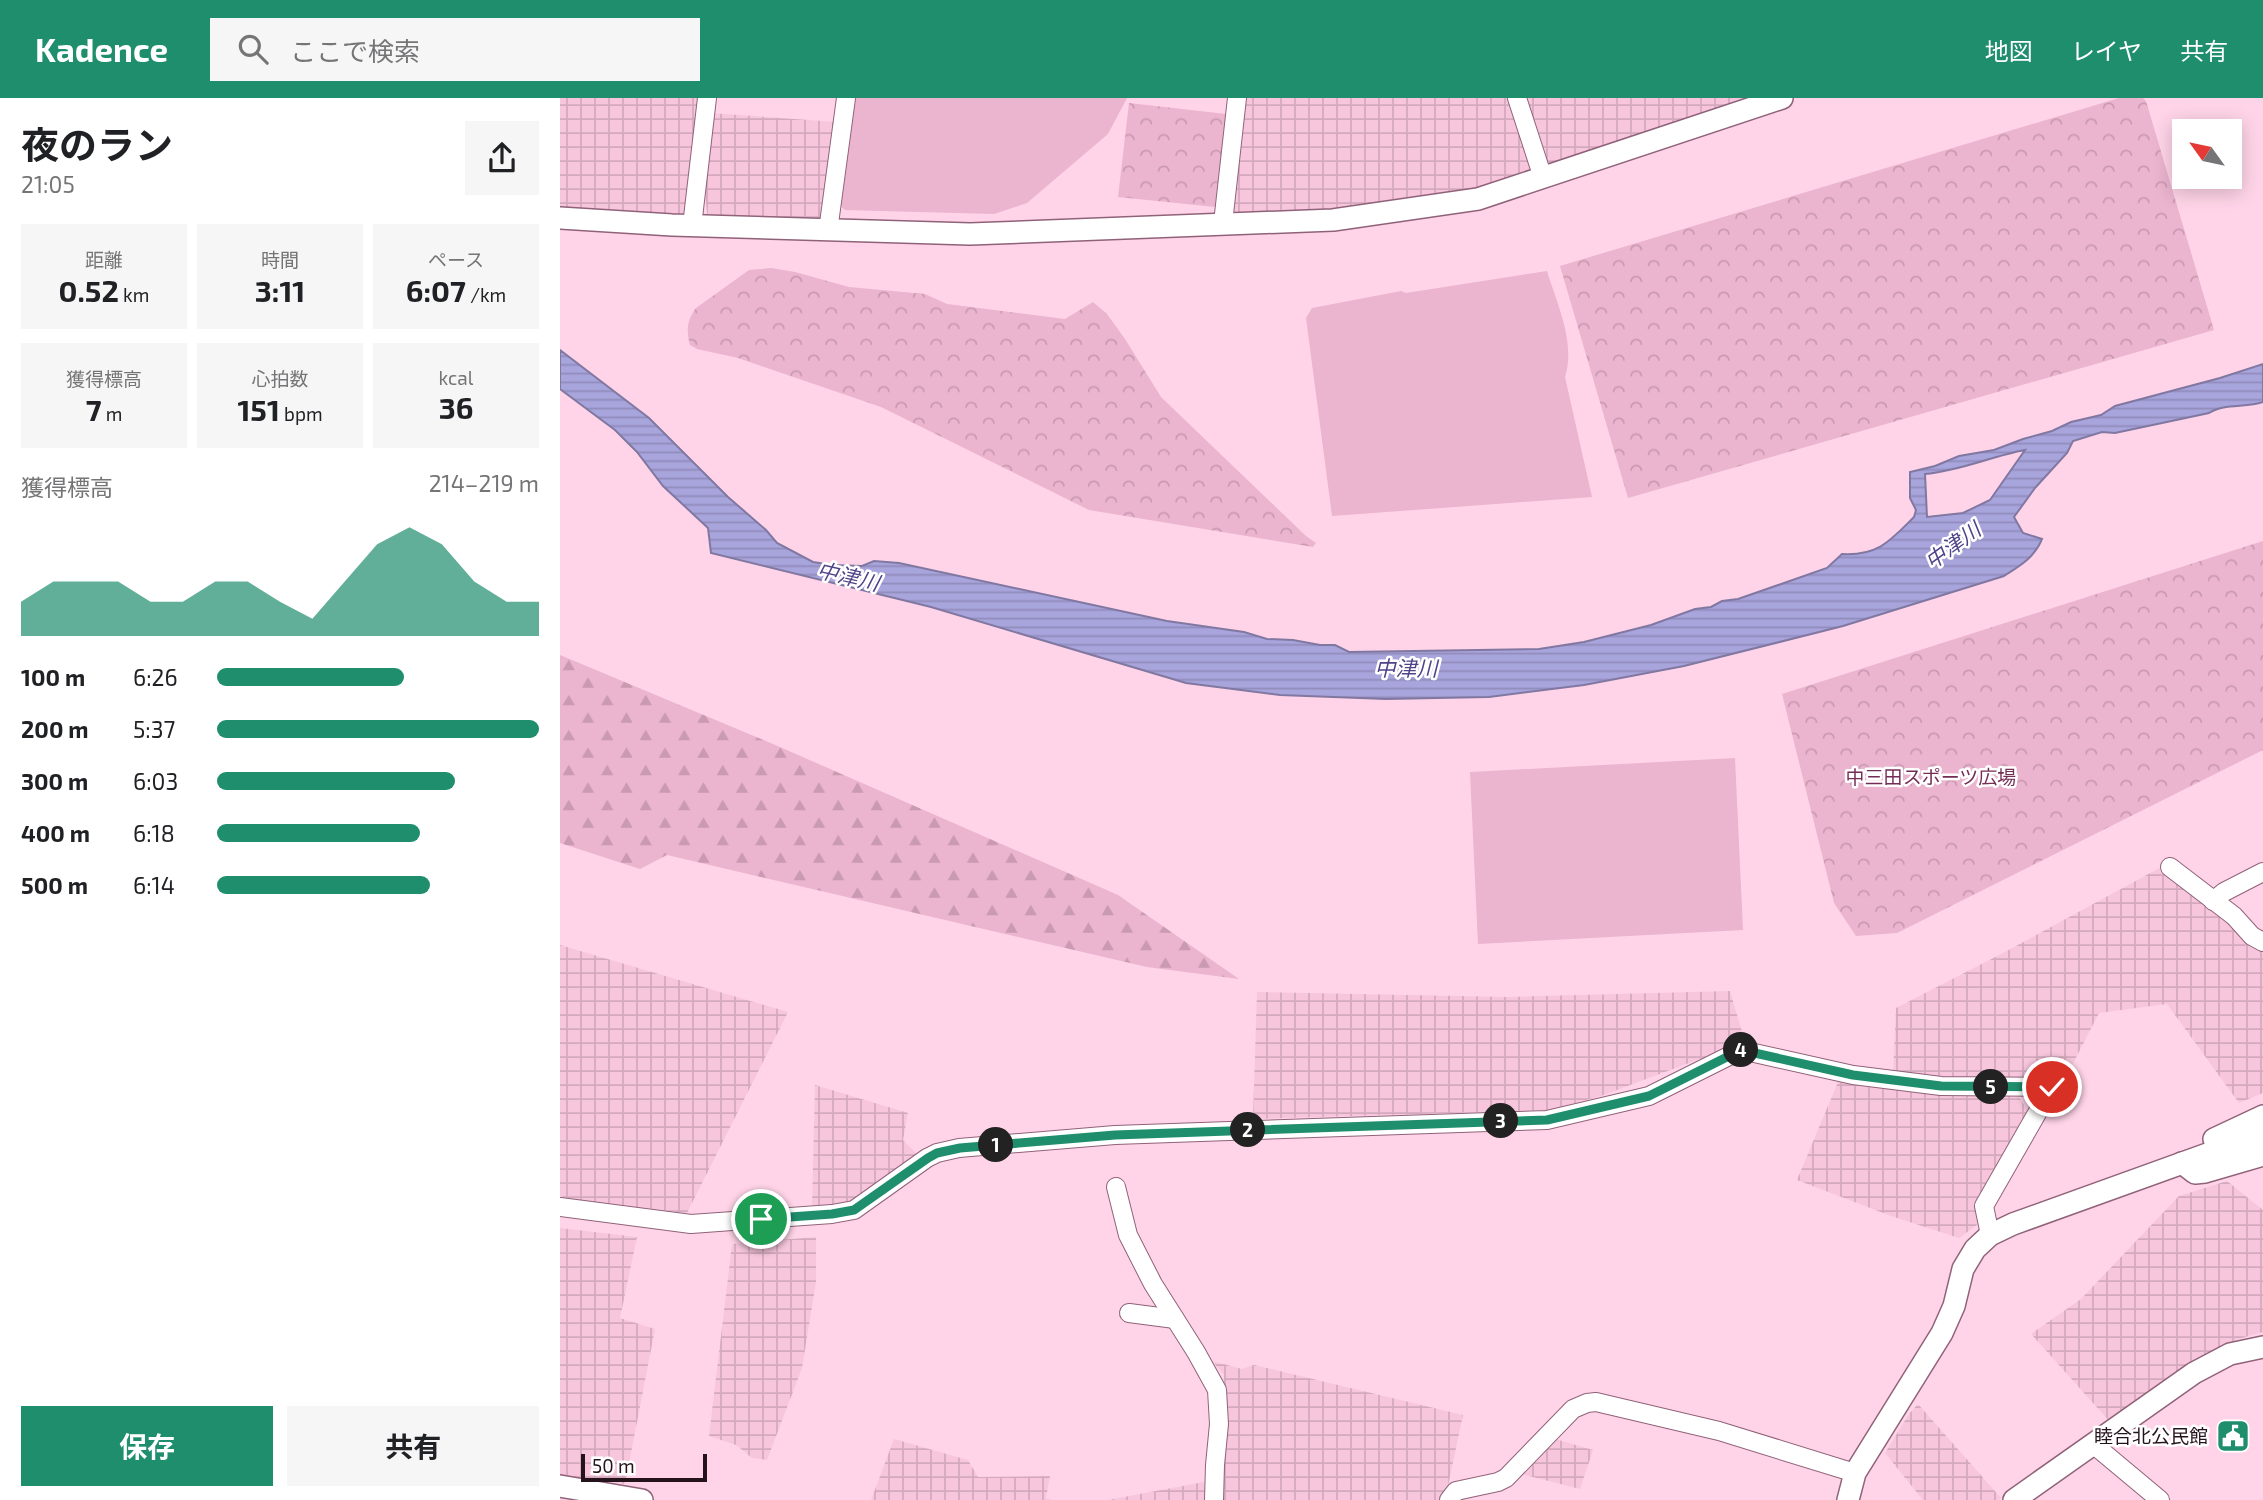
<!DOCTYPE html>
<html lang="ja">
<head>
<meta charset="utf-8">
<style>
	body { margin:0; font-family:"Exo 2","Noto Sans JP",sans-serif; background:#f6f6f6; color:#202124; height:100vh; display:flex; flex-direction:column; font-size:26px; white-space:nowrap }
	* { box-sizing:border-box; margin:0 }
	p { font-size:23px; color:#757577 }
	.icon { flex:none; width:38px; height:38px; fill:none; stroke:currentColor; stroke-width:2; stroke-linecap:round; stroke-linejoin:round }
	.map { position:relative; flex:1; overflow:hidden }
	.panel { display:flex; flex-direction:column; background:#fff; width:560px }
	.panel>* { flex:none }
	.needle { width:46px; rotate:303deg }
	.fabs { position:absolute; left:1612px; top:21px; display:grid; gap:14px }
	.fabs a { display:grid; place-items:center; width:70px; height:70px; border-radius:0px; background:#fff; box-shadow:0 4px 18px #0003; font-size:35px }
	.scale { position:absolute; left:21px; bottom:18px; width:126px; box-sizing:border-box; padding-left:7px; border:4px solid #25131c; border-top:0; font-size:19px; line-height:24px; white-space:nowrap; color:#25131c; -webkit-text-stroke:5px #fff; paint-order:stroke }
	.pin { position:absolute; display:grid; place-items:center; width:60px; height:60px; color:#fff; margin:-30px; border:4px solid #fff; border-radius:50%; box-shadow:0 2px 7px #0007 }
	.km { position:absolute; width:35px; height:35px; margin:-18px; border-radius:50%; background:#222; color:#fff; font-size:19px; line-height:35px; text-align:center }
	.round { display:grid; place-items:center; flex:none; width:74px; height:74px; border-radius:0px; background:#f6f6f6 }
	.head { display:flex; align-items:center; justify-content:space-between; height:119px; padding:0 21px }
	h1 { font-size:38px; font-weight:700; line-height:52px }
	.metrics { display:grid; grid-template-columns:repeat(3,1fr); gap:10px; height:119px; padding:7px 21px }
	.metrics div { display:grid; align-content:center; border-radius:0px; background:#f6f6f6; text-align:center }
	.metrics b { font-size:30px; font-weight:700 }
	.metrics small { font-size:19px; font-weight:400 }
	.metrics p { font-size:19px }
	.chart { height:196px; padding:14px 21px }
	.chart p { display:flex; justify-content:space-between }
	.chart svg { width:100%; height:126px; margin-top:7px; fill:#1f8e6d; opacity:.7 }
	.primary-button { display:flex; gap:14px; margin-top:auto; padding:14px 21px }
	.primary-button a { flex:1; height:80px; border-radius:0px; background:#1f8e6d; color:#fff; font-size:28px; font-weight:700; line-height:80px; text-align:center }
	.primary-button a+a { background:#f6f6f6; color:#202124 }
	ul { padding:0 21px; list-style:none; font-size:23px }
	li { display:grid; grid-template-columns:112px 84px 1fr; align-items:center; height:52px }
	li i { height:18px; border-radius:9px; background:#1f8e6d }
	header { display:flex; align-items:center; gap:42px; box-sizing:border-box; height:98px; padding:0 35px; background:#1f8e6d; color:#fff }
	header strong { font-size:33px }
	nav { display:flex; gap:38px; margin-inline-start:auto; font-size:24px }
	.search { width:490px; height:63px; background:#f6f6f6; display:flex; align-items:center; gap:18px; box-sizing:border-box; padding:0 24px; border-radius:0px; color:#757577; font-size:26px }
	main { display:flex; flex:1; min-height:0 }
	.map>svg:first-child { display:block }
</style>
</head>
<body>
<header>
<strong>Kadence</strong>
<div class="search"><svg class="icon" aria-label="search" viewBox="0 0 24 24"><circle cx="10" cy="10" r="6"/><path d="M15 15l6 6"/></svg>ここで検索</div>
<nav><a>地図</a><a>レイヤ</a><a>共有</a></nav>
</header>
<main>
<section class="panel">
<div class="head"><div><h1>夜のラン</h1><p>21:05</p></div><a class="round"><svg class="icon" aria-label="share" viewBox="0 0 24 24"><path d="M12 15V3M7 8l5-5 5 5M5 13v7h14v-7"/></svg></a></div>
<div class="metrics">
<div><p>距離</p><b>0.52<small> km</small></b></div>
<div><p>時間</p><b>3:11</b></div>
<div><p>ペース</p><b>6:07<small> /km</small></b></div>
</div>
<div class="metrics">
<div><p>獲得標高</p><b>7<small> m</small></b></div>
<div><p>心拍数</p><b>151<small> bpm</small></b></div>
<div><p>kcal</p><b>36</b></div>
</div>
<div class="chart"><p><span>獲得標高</span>214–219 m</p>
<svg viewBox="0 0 160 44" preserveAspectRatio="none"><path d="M0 44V32L10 25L20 25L30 25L40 32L50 32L60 25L70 25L80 32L90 38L100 25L110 12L120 6L130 12L140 25L150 32L160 32V44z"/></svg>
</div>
<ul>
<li><b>100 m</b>6:26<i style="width:58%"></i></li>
<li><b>200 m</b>5:37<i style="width:100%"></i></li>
<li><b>300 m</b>6:03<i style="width:74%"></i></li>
<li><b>400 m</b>6:18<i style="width:63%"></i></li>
<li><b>500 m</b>6:14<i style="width:66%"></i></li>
</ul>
<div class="primary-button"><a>保存</a><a>共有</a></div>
</section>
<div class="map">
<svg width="1703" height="1402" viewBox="0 0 1703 1402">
	<defs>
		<pattern id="industrial-grid" width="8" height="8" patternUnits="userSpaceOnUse" patternTransform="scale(1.75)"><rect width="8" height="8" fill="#f7c6dd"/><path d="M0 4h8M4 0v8" fill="none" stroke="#d4a9bd"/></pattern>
		<pattern id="forest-firs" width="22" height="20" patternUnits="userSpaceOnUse" patternTransform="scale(1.75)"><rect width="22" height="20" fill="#ebb4cf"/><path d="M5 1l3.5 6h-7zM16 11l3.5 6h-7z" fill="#c99ab1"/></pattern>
		<pattern id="park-crowns" width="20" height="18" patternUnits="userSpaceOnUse" patternTransform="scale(1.75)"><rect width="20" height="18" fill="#ebb4cf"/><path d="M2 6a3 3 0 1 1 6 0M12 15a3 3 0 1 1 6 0" fill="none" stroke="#c99ab1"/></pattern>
		<pattern id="water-rules" width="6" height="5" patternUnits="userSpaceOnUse" patternTransform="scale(1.75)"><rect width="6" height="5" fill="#a8a4dc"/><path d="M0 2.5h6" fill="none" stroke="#908cbc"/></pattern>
	</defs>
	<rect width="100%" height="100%" fill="#ffd4e8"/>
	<!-- industrial -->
	<g fill="url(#industrial-grid)">
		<polygon points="0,0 144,0 124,119 0,114"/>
		<polygon points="684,0 950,0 973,67 970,77 933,90 821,112 674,117 670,112"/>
		<polygon points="961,0 1204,0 990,70 983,67"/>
		<polygon points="150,15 277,24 265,120 258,126 148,124 143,77"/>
		<polygon points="1605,767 1703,850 1703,995 1679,1005 1607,906 1539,915 1506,979 1414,984 1333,977 1336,910 1445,854"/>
		<polygon points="0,847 228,914 127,1115 9,1101 0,1098"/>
		<polygon points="1170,893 1185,944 1041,998 989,1012 693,1021 697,894 947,899"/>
		<polygon points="1278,984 1344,993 1396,996 1456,994 1470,1017 1417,1127 1399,1140 1331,1118 1237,1082"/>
		<polygon points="255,987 348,1015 343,1042 357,1056 311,1093 278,1109 252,1110"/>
		<polygon points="1667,1083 1703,1112 1703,1234 1678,1241 1636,1260 1550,1324 1471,1236 1521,1201 1619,1098"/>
		<polygon points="0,1130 77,1139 60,1220 95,1231 65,1386 0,1377"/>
		<polygon points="256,1139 256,1184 242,1270 207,1362 192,1360 176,1347 149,1338 172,1146"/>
		<polygon points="652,1263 682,1271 694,1267 903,1317 885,1402 662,1402 660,1361 664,1277"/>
		<polygon points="1358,1306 1441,1400 1438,1402 1363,1402 1325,1355 1349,1316"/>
		<polygon points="992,1340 1033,1352 1020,1391 957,1375"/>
		<polygon points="334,1341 408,1362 418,1379 490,1378 486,1400 492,1402 311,1402"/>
		<polygon points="649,1383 649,1402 548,1402"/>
	</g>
	<!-- grass -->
	<g fill="#ebb4cf">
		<polygon points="293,0 567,0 548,36 467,105 434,116 285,112 279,107"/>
		<path d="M987,173C997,206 1016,245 1005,279L1032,399L772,418L746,220L752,210L841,193L846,195Z"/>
		<polygon points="1175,660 1183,832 918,846 910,674"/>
	</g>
	<!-- forest -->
	<polygon fill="url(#forest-firs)" points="0,557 213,646 558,797 679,881 587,869 107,757 80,771 0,745"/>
	<!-- park -->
	<g fill="url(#park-crowns)">
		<polygon points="1559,0 1583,0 1586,3 1654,232 1068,400 1000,168"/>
		<polygon points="569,5 666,16 655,109 558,99"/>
		<path d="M211,170L235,174L289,189L365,196L387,206L505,221L533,204L547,216L565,241L601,299L746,438L756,445L753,449L529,412L321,309L178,260L137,251L130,247C126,232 127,222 136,210L189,172Z"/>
		<polygon points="1703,443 1703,652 1337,835 1296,838 1274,805 1222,596"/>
	</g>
	<!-- water -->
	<path fill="url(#water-rules)" stroke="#8178a2" stroke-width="2" fill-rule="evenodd" d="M0,252L89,320L168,399L206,432L217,445L253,464L272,467L302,468L314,463L339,465L607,523L684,534L707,541L733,542L760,547H775L789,554L979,551L1024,544L1091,527L1135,511L1151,509L1162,503L1178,501L1267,470L1282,456C1318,458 1330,443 1354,419L1356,412L1350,400V374L1375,368L1399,358L1434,352L1463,341L1492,333L1511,324L1541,317L1555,308L1660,280L1703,266V304C1686,310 1664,305 1649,315L1555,335L1542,334L1513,343L1507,355L1475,390L1454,419L1463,435L1482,441C1475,459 1460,468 1444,478L1283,528L1124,568L1024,587L929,599L826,601L720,597L626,585L371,509L151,455L148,430L103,388L77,354L55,332L0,291ZM1465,352L1430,402L1403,415L1367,419L1365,376C1400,373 1432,358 1465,352Z"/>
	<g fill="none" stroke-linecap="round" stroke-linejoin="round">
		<defs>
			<g id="minor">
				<polyline points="957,0 983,80"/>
				<polyline points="663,125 677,0"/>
				<polyline points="132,128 147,0"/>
				<polyline points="268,133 286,0"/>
				<polyline points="1610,769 1674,818 1692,838 1703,844"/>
				<polyline points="1653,803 1664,794 1703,774"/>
				<polyline points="556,1089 568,1137 593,1186 636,1254 657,1292 659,1326 655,1367 654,1402"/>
				<polyline points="0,1109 131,1126 272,1116 294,1112 367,1060 377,1055 399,1050 555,1037 987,1022 1089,998 1181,952 1293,977 1381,988 1492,989 1424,1108 1430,1137"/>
				<polyline points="569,1215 615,1221"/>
				<polyline points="1533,1346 1600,1402"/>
				<polyline points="889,1402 896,1393 938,1384 946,1380 1013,1311 1027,1305 1036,1304 1159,1333 1295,1375"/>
			</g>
			<g id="tertiary">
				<polyline points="0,120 112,127 410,136 773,122 918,101 1222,0"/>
				<polyline points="1654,1041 1703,1018"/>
				<polyline points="1622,1065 1635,1075 1645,1074 1703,1057"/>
				<polyline points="0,1388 82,1402"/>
				<polyline points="1288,1402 1295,1375 1382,1235 1394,1208 1403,1171 1415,1151 1430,1137 1453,1126 1703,1036"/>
				<polyline points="1454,1402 1634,1275 1670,1256 1703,1249"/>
			</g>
		</defs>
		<!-- minor casing -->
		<use href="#minor" stroke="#906279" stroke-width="20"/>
		<!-- tertiary casing -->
		<use href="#tertiary" stroke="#906279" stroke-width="24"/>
		<!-- minor -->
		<use href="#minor" stroke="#fff" stroke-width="18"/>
		<!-- tertiary -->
		<use href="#tertiary" stroke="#fff" stroke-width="21"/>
	</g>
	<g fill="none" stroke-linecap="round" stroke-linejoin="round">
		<defs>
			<polyline id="route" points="201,1121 272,1116 294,1112 368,1060 377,1055 400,1050 555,1037 987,1022 1089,998 1181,952 1293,977 1381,988 1492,989"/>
		</defs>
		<!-- route casing -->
		<use href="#route" stroke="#fff" stroke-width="14"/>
		<!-- route -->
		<use href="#route" stroke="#1f8e6d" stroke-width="9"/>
	</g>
	<!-- icons -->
	<defs>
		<symbol id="civic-square" viewBox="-11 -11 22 22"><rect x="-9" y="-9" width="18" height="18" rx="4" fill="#1f8e6d" stroke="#fff"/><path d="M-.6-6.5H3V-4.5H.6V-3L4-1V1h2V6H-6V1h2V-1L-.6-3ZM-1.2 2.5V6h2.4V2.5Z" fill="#fff"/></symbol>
	</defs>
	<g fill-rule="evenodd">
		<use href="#civic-square" x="1654" y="1319" width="38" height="38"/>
	</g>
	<g text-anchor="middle" stroke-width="5" stroke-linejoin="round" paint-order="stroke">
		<!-- park labels -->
		<g font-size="19" fill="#742d55" stroke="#fff">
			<text x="1371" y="686">中三田スポーツ広場</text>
		</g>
		<!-- poi labels -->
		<g font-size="19" fill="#25131c" stroke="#fff" text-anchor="end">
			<text x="1648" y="1345">睦合北公民館</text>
		</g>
		<!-- water labels -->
		<g font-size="21" font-style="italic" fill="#4f4489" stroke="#fff">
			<text transform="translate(1393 448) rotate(-36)" y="7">中津川</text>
			<text transform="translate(288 479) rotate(13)" y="7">中津川</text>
			<text x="846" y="578">中津川</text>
		</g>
	</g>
</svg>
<div class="fabs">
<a><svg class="needle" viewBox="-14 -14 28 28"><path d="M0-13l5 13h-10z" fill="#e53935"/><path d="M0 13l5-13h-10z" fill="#757577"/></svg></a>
</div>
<div class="scale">50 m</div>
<div class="pin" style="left:201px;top:1121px;background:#1e9e55"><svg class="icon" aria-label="arrive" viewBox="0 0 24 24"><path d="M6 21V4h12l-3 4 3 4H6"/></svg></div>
<div class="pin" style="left:1492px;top:989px;background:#d93025"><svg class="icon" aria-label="check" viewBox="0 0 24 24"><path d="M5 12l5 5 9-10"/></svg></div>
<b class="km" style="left:436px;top:1047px">1</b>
<b class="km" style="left:688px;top:1032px">2</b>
<b class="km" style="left:941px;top:1023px">3</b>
<b class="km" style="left:1181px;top:952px">4</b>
<b class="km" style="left:1431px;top:989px">5</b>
</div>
</main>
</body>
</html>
